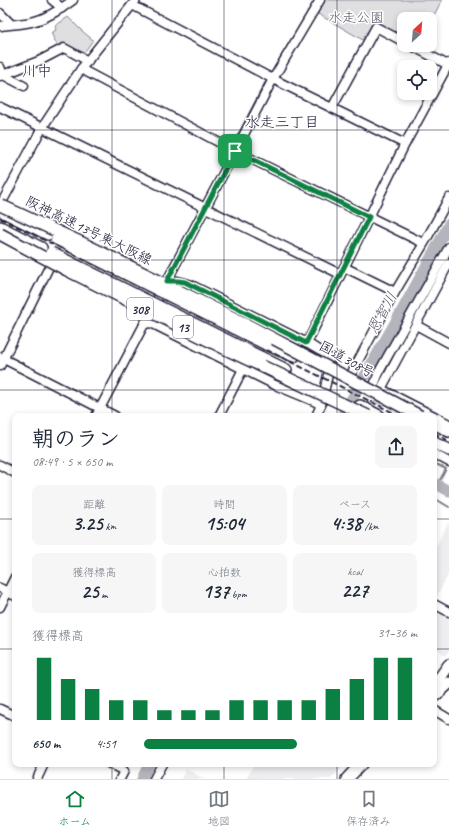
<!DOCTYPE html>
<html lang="ja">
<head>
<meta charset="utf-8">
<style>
	body { margin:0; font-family:Caveat,"Klee One",sans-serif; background:#f6f6f7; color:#1f2937; height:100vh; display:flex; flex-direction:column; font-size:15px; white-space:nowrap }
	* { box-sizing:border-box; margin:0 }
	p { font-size:13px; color:#747a83 }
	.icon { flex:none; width:22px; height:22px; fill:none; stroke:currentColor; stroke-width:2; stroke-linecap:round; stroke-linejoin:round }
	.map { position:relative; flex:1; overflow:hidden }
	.sheet { position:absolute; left:12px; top:413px; width:425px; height:354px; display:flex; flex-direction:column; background:#fff; border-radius:8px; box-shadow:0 2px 6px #0003 }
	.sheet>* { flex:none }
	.needle { width:26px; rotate:26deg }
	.controls { position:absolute; left:397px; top:12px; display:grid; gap:8px }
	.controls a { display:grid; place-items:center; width:40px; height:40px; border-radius:8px; background:#fff; box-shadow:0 2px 6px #0003; font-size:20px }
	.pin { position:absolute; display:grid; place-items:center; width:34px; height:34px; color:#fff; margin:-17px; border-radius:8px; box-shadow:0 2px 6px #0006 }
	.round { display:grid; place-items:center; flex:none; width:42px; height:42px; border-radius:8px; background:#f6f6f7 }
	.headline { display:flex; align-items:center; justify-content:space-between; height:68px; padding:0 20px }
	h1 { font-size:22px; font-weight:700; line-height:30px }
	.metrics { display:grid; grid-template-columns:repeat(3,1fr); gap:6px; height:68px; padding:4px 20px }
	.metrics div { display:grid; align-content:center; border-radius:8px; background:#f6f6f7; text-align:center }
	.metrics b { font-size:20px; font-weight:700 }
	.metrics small { font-size:11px; font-weight:400 }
	.metrics p { font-size:11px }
	.chart { height:112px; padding:8px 20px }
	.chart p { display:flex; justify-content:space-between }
	.chart svg { width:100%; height:72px; margin-top:4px; stroke:#0b8043; stroke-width:6 }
	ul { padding:0 20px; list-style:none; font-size:13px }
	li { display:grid; grid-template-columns:64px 48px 1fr; align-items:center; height:30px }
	li i { height:10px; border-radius:5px; background:#0b8043 }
	.tab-bar { display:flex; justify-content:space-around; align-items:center; height:56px; border-top:1px solid #e0e1e3; background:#fff; font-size:11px; color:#747a83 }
	.tab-bar a { display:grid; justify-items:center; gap:2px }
	.tab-bar .current { color:#0b8043 }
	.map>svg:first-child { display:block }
</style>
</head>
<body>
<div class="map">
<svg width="449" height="779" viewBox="0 0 449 779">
	<rect width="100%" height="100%" fill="#fff"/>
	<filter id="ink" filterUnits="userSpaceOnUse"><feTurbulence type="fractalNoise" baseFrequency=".025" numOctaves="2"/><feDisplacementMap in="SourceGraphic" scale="8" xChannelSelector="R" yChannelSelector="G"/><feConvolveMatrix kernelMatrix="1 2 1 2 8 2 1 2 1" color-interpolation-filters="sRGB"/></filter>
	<g filter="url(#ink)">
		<!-- built -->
		<g fill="#eeeef1">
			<polygon points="449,521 449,573 435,600 434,599 434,550"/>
			<polygon points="434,609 449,617 449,651 445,656 434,645"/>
			<polygon points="254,764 345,764 331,779 246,779"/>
			<polygon points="186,769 205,779 206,779 181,779"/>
		</g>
		<!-- green -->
		<g fill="#dfdfe2" stroke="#80808e">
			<polygon points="325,0 442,0 430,23 430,19 404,19 404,37 380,24 374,22 372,24 363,40 318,14 318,12"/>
			<polygon points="68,17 81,30 93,40 83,54 58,47 51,33 56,30 55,26"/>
		</g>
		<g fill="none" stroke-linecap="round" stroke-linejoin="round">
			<!-- stream -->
			<g stroke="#7a7a88" stroke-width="2">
				<polyline points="272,72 315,0"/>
				<polyline points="234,143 265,83"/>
				<polyline points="204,200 228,155"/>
				<polyline points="170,265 198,212"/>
				<polyline points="434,463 446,469 434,491"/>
				<polyline points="434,498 449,507"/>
			</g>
			<!-- river -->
			<g stroke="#b4b4bc" stroke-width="11">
				<polyline points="342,416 400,314 449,224"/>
				<polyline points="434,483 449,491"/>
				<polyline points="142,779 149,764"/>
			</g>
			<!-- minor-tunnel -->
			<polyline stroke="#d3d3d8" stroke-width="8" stroke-dasharray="8 4" stroke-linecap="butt" points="373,416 386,392"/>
			<defs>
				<g id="minor">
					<polyline points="52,0 62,8"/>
					<polyline points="132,5 273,79 405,144"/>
					<polyline points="0,13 11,24"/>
					<path d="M0,26C10,25 21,24 31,22C46,19 61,9 73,0"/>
					<polyline points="410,45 448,65"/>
					<polyline points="0,67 3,75 24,86"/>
					<polyline points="81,69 235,151 421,242"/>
					<polyline points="0,76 39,61 64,48 88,61"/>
					<polyline points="0,107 340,274"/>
					<polyline points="332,108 376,27 404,42"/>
					<polyline points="0,206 42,128 63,96 81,69 136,0"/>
					<polyline points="344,267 395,292"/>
					<polyline points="167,281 178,281 189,284 307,343 326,355 329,358 330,366 321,405 316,416"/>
					<polyline points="144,324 151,323 275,385 316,402 321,405"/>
					<polyline points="416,325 449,343"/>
					<polyline points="307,343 405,144 449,63"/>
					<polyline points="0,357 115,416"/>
					<polyline points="0,366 50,265"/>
					<polyline points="349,378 395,292 426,240 449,198"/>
					<polyline points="372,390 380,370 449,247"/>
					<polyline points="96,416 273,79 320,0"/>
					<polyline points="219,416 243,369"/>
					<polyline points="434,416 381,389 449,263"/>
					<polyline points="434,416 449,424"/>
					<polyline points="434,454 449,462"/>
					<polyline points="0,465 15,473"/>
					<polyline points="0,588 15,596"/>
					<polyline points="434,604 449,612"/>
					<polyline points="0,607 15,577"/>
					<polyline points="0,709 15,716"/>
					<polyline points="434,710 449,719"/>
					<polyline points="110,764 124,771 120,779"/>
					<polyline points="37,779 44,764"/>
					<polyline points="154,779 162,764"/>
				</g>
				<g id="highway">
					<polyline points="4,212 48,234"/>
					<polyline points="0,227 41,248"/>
					<polyline points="266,344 294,356"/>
					<polyline points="260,357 286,370"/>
					<polyline points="360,406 379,416"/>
					<polyline points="434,423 449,431"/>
					<polyline points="434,443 449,450"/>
					<polyline points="434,686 449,665"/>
					<polyline points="434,696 437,694 449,683"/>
					<polyline points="347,779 361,764"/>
				</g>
			</defs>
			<!-- minor casing -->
			<use href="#minor" stroke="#22223b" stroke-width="11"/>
			<!-- highway casing -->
			<use href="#highway" stroke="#22223b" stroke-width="14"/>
			<!-- minor -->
			<use href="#minor" stroke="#fff" stroke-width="8"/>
			<!-- highway -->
			<use href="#highway" stroke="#fff" stroke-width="11"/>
			<!-- rail -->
			<g stroke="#22223b" stroke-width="2" stroke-dasharray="6 3" stroke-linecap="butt">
				<polyline points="0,218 400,416"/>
				<polyline points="434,433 449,441"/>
			</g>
			<defs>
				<g id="highway-bridge">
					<polyline points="0,205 80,242 244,323 420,416"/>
					<polyline points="0,234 67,270 230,351 368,416"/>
					<polyline points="57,239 266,344"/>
					<polyline points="51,253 260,357"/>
				</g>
			</defs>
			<!-- highway-bridge casing -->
			<use href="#highway-bridge" stroke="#22223b" stroke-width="14" stroke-linecap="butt"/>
			<!-- highway-bridge -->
			<use href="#highway-bridge" stroke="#fff" stroke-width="11"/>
		</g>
	</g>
	<g fill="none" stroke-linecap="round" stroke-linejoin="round" filter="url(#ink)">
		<defs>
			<polygon id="route" points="235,151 369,217 306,343 185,282 178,281 167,281"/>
		</defs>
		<!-- route casing -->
		<use href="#route" stroke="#fff" stroke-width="8"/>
		<!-- route -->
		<use href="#route" stroke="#0b8043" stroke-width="5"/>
	</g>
	<!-- grid -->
	<path fill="none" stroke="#22223b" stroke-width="1" stroke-opacity="0.55" d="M112,0V416M224,0V416M337,0V416M0,130H449M0,260H449M0,390H449M0,519H15M434,519H449M0,649H15M434,649H449M112,764V779M224,764V779M337,764V779"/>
	<g text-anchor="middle" stroke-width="3" stroke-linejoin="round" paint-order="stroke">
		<!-- shield labels -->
		<g fill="#fff" stroke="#646476" stroke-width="1">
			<rect x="127" y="298" width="26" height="22" rx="3"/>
			<rect x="173" y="316" width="20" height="22" rx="3"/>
		</g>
		<g font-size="13" font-weight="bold" fill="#22223b">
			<text x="140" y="314">308</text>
			<text x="183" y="332">13</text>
		</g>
		<!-- park labels -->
		<g font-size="14" fill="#5b5b6d" stroke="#fff">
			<text x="356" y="22">水走公園</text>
		</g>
		<!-- street labels -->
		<g font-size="14" fill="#22223b" stroke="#fff">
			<text transform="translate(89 230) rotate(26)" y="5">阪神高速13号東大阪線</text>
			<text transform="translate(347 359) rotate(29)" y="5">国道308号</text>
		</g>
		<!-- neighbourhood labels -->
		<g font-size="15" fill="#22223b" stroke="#fff">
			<text x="37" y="76">川中</text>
			<text x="282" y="127">水走三丁目</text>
		</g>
		<!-- water labels -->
		<g font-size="15" font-style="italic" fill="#5c5c6f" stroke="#fff">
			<text transform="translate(382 313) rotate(-61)" y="5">恩智川</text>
		</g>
	</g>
</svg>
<div class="controls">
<a><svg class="needle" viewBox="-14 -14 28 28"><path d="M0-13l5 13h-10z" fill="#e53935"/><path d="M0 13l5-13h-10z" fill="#747a83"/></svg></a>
<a><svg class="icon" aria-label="locate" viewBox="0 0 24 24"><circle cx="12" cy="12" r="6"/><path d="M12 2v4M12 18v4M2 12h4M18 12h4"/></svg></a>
</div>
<div class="pin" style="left:235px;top:151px;background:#1e9e55"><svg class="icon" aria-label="arrive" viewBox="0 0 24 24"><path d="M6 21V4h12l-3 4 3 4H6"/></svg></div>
<section class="sheet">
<div class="headline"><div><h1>朝のラン</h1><p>08:49 · 5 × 650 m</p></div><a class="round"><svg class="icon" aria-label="share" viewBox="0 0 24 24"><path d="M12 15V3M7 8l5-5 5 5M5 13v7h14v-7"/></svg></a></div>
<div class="metrics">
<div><p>距離</p><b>3.25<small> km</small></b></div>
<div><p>時間</p><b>15:04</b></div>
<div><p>ペース</p><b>4:38<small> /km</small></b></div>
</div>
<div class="metrics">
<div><p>獲得標高</p><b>25<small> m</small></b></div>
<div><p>心拍数</p><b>137<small> bpm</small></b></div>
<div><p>kcal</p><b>227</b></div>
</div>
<div class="chart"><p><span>獲得標高</span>31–36 m</p>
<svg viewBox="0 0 160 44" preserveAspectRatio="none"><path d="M5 44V6M15 44V19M25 44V25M35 44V32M45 44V32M55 44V38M65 44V38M75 44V38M85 44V32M95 44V32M105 44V32M115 44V32M125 44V25M135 44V19M145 44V6M155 44V6"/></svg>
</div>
<ul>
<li><b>650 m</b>4:51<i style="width:56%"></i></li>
</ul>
</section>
</div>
<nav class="tab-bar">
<a class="current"><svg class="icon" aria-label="home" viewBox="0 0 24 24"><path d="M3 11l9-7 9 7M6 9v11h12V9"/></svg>ホーム</a>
<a><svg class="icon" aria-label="map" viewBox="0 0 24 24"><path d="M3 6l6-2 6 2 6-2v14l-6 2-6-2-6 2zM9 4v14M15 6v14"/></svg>地図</a>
<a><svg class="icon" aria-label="saved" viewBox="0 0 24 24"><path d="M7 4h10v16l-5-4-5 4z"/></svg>保存済み</a>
</nav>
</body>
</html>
